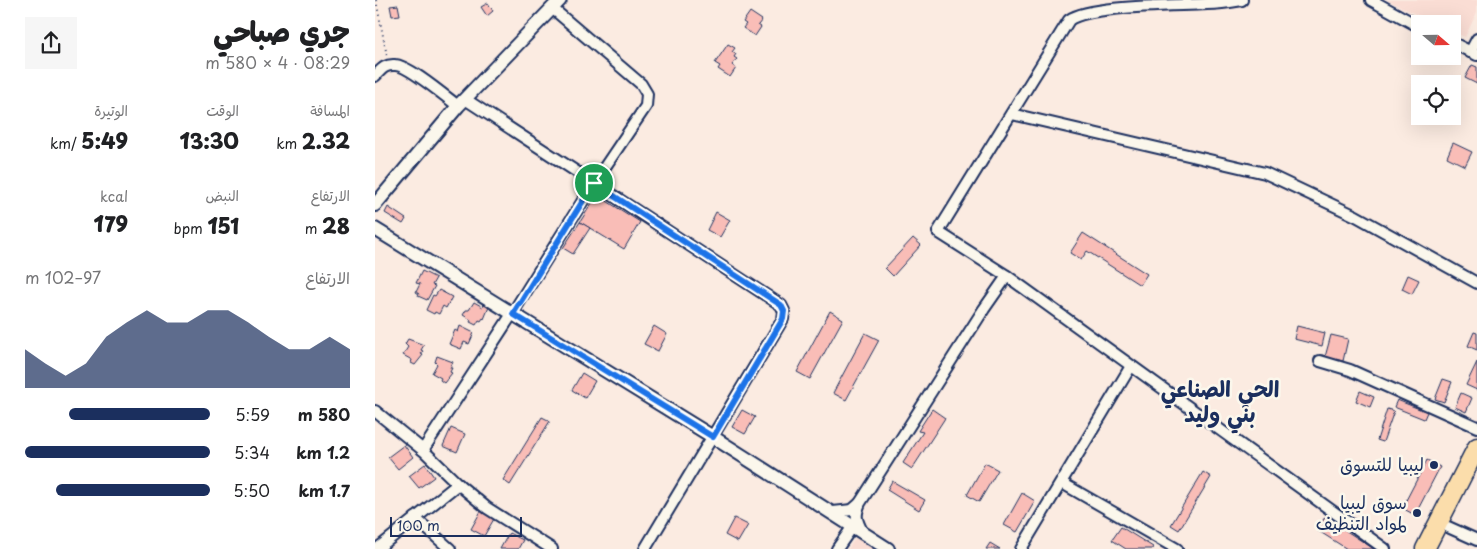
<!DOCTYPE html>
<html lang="ar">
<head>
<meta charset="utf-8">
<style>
	body { margin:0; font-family:"Playpen Sans","Playpen Sans Arabic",sans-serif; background:#f6f6f6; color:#202124; direction:rtl; height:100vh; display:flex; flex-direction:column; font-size:19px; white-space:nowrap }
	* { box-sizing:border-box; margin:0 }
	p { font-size:16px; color:#757577 }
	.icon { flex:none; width:28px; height:28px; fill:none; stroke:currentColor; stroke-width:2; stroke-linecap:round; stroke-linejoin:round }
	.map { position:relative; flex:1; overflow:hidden; direction:ltr }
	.drawer { display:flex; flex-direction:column; background:#fff; width:375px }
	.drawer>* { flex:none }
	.needle { width:32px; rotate:110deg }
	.tools { position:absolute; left:1036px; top:15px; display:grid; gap:10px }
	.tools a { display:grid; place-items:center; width:50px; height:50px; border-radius:0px; background:#fff; box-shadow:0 5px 20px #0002; font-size:25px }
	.scale { position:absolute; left:15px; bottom:12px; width:132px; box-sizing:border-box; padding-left:5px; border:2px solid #1b2f5e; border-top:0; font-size:14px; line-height:18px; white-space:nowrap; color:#1b2f5e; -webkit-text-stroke:4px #fbf7ec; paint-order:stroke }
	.pin { position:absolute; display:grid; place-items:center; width:42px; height:42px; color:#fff; margin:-21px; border:2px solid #fff; border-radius:50%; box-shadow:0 1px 5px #0007 }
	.round { display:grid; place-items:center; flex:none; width:52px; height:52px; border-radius:0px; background:#f6f6f6 }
	.summary { display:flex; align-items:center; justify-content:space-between; height:85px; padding:0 25px }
	h1 { font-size:28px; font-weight:800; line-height:38px }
	.stats { display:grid; grid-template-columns:repeat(3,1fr); gap:8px; height:85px; padding:5px 25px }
	.stats div { display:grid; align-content:center }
	.stats b { font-size:21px; font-weight:800 }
	.stats small { font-size:14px; font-weight:400 }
	.stats p { font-size:14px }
	.chart { height:140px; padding:10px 25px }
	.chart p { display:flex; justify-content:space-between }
	.chart svg { width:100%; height:90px; margin-top:5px; fill:#1b2f5e; opacity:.7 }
	ul { padding:0 25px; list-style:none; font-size:16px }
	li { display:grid; grid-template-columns:80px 60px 1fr; align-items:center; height:38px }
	li i { height:12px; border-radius:6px; background:#1b2f5e }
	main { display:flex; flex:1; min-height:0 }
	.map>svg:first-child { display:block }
</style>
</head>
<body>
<main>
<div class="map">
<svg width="1102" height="549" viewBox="0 0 1102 549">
	<rect width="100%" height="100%" fill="#fbebe1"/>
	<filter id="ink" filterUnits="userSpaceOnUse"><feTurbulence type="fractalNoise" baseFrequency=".02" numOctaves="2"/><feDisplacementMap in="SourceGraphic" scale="10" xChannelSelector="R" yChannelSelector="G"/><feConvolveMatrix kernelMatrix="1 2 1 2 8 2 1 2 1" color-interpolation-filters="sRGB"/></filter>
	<g filter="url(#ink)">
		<!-- built -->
		<g fill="#faddd4">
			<polygon points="1012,0 1102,0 1102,12 1090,37 1078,32 1078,24 1061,24"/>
			<polygon points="481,537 499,549 473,549"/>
		</g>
		<!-- building -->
		<g fill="#f9bdb7" stroke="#1b2f5e">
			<polygon points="113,3 118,11 112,16 106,7"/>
			<polygon points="23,5 25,15 17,16 15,6"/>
			<polygon points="375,12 387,20 383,25 386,27 380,36 368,28 371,24 368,22"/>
			<polygon points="353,44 360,48 357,52 361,54 359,57 362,59 357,65 361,68 355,77 343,69 345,66 340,63"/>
			<polygon points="1097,65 1102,67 1102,84 1090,78"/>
			<polygon points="1078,143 1097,152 1090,166 1072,157"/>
			<polygon points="222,195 265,222 249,249 205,222"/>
			<polygon points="13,207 31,219 28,224 10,213"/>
			<polygon points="341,212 355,220 345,237 332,230"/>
			<polygon points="205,222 215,228 198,254 188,248"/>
			<polygon points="708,233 772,274 765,285 712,251 706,260 695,253"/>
			<polygon points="538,238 546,245 518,276 510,268"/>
			<polygon points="47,271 61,278 57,285 60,286 52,300 43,296 44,294 41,292 45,284 41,283"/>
			<polygon points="1033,275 1044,280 1037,294 1027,289"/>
			<polygon points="64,290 77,297 71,308 68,306 64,314 60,312 59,314 51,310 58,295 60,296"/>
			<polygon points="99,302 108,307 109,304 114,307 109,319 108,318 106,321 104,320 101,325 95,322 96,320 88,315 91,310 94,310"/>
			<polygon points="455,311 468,319 435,379 422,372"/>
			<polygon points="85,326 99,333 94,344 89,342 86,349 74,344 80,330 83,332"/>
			<polygon points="279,326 292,334 283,351 269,344"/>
			<polygon points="922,326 950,333 947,346 919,339"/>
			<polygon points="1099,332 1102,333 1102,350 1093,346"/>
			<polygon points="490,333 504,340 471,400 458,393"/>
			<polygon points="956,335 973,339 968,361 950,357"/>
			<polygon points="33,339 49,345 46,350 48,351 46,354 48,355 40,365 36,363 37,360 28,355 33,347 30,344"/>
			<polygon points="62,356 78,362 75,368 77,368 75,372 77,373 69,383 65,380 66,378 57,373 62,364 60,362"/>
			<polygon points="1102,362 1102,390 1091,385"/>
			<polygon points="207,373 220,381 210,398 197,390"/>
			<polygon points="1068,379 1077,382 1069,402 1060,399"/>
			<polygon points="985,391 999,397 995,407 981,401"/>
			<polygon points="1086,393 1097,398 1091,412 1080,407"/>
			<polygon points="1022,400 1052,412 1049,419 1019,407"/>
			<polygon points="557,409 570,418 537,469 528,463 548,432 543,431"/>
			<polygon points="1012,409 1019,411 1008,442 1002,440"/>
			<polygon points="367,410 380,417 370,434 357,427"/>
			<polygon points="167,417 175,421 135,485 128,480"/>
			<polygon points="76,428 90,434 82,452 68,446"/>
			<polygon points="29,445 38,457 23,469 13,457"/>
			<polygon points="1052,460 1065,467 1040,515 1027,508"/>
			<polygon points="610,463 623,470 604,502 592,495"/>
			<polygon points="50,464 59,477 44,488 34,476"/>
			<polygon points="828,472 836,477 804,530 796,525"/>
			<polygon points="517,481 550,500 544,510 512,490"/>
			<polygon points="647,493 660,501 642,532 629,525"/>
			<polygon points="106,511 119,519 109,536 96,529"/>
			<polygon points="950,517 999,549 972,549 942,530"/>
			<polygon points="359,518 373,525 363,542 350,535"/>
			<polygon points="746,527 778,547 777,549 751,549 737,540"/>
			<polygon points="134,533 148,540 143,549 125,549"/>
			<polygon points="615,543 625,549 611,549"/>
		</g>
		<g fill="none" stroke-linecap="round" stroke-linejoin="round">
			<defs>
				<g id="minor">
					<path d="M867,0C856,2 844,4 832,4C802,6 715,5 694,20L563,232L632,276L1010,549"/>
					<polyline points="996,0 1045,27"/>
					<polyline points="1078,43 1102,55"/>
					<polyline points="1095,52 1102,39"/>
					<path d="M0,76C6,70 10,64 20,65C33,65 71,97 83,106"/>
					<polyline points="90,99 406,305 409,311 408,319 270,549"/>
					<polyline points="637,114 890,173 981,216 1102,283"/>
					<polyline points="945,361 975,370 1102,427"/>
					<polyline points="0,411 48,450 83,484 112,508 177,549"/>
					<polyline points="48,450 137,314 219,183 271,106 272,94 266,84 177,8"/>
					<polyline points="687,483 802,549"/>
					<polyline points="458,512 477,510 484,504"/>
					<polyline points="40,518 75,549"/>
					<polyline points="1073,527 1102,540"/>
					<path d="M488,533C482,521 479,517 485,503L609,309L632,276"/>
					<polyline points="2,549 83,484"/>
					<polyline points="462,549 478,526"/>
					<polyline points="646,549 756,366"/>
				</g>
				<g id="tertiary">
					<polyline points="0,205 83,106 185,0"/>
					<polyline points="0,229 338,437 513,549"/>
				</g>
				<polyline id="trunk" points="1050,549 1102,447"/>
			</defs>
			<!-- minor casing -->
			<use href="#minor" stroke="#1b2f5e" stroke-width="14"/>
			<!-- tertiary casing -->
			<use href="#tertiary" stroke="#1b2f5e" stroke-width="16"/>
			<!-- trunk casing -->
			<use href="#trunk" stroke="#1b2f5e" stroke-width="21"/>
			<!-- path -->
			<polyline stroke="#1b2f5e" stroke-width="2" stroke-dasharray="1 4" stroke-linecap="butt" points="1,0 12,56"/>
			<!-- minor -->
			<use href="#minor" stroke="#fbf7ec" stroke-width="10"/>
			<!-- tertiary -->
			<use href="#tertiary" stroke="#fbf7ec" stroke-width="12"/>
			<!-- trunk -->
			<use href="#trunk" stroke="#fbddab" stroke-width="18"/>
		</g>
	</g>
	<g fill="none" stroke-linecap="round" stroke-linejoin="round" filter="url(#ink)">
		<defs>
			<polygon id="route" points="219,183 406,305 409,311 408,319 338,437 138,314"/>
		</defs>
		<!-- route casing -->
		<use href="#route" stroke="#fff" stroke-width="10"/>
		<!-- route -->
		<use href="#route" stroke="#1a73e8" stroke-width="6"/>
	</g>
	<!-- markers -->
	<g fill="#1b2f5e" stroke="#fbf7ec" stroke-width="2">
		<circle cx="1059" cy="465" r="5"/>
		<circle cx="1042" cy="513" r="5"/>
	</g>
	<g text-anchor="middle" stroke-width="5" stroke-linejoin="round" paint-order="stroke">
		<!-- poi labels -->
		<g font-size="18" fill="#1b2f5e" stroke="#fbf7ec" text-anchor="end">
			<text x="1049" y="471">ليبيا للتسوق</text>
			<text x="1032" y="509">سوق ليبيا<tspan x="1032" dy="21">لمواد التنظيف</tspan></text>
		</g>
		<!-- district labels -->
		<g font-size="22" font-weight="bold" fill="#1b2f5e" stroke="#fbf7ec">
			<text x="845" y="397">الحي الصناعي<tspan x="845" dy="25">بني وليد</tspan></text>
		</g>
	</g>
</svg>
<div class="tools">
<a><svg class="needle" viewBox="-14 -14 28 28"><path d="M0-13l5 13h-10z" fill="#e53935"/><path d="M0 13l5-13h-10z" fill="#757577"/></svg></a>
<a><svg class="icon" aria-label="locate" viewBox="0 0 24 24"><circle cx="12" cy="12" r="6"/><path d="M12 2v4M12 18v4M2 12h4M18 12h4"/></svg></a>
</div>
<div class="scale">100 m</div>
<div class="pin" style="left:219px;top:183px;background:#1e9e55"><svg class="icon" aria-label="arrive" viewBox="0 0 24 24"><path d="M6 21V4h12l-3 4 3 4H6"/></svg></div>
</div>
<section class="drawer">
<div class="summary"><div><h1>جري صباحي</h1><p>08:29 · 4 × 580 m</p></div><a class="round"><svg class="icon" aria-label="share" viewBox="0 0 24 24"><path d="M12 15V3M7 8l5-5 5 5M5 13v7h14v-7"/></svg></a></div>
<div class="stats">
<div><p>المسافة</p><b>2.32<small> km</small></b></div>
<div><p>الوقت</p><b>13:30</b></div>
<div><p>الوتيرة</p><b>5:49<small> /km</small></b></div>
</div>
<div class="stats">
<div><p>الارتفاع</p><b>28<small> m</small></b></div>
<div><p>النبض</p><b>151<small> bpm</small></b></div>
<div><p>kcal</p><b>179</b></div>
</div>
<div class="chart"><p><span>الارتفاع</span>97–102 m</p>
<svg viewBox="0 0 160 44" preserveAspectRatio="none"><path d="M0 44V25L10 32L20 38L30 32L40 19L50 12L60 6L70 12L80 12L90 6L100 6L110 12L120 19L130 25L140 25L150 19L160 25V44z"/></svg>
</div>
<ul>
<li><b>580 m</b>5:59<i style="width:76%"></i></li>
<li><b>1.2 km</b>5:34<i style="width:100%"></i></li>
<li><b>1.7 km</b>5:50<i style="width:83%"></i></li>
</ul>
</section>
</main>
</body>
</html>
